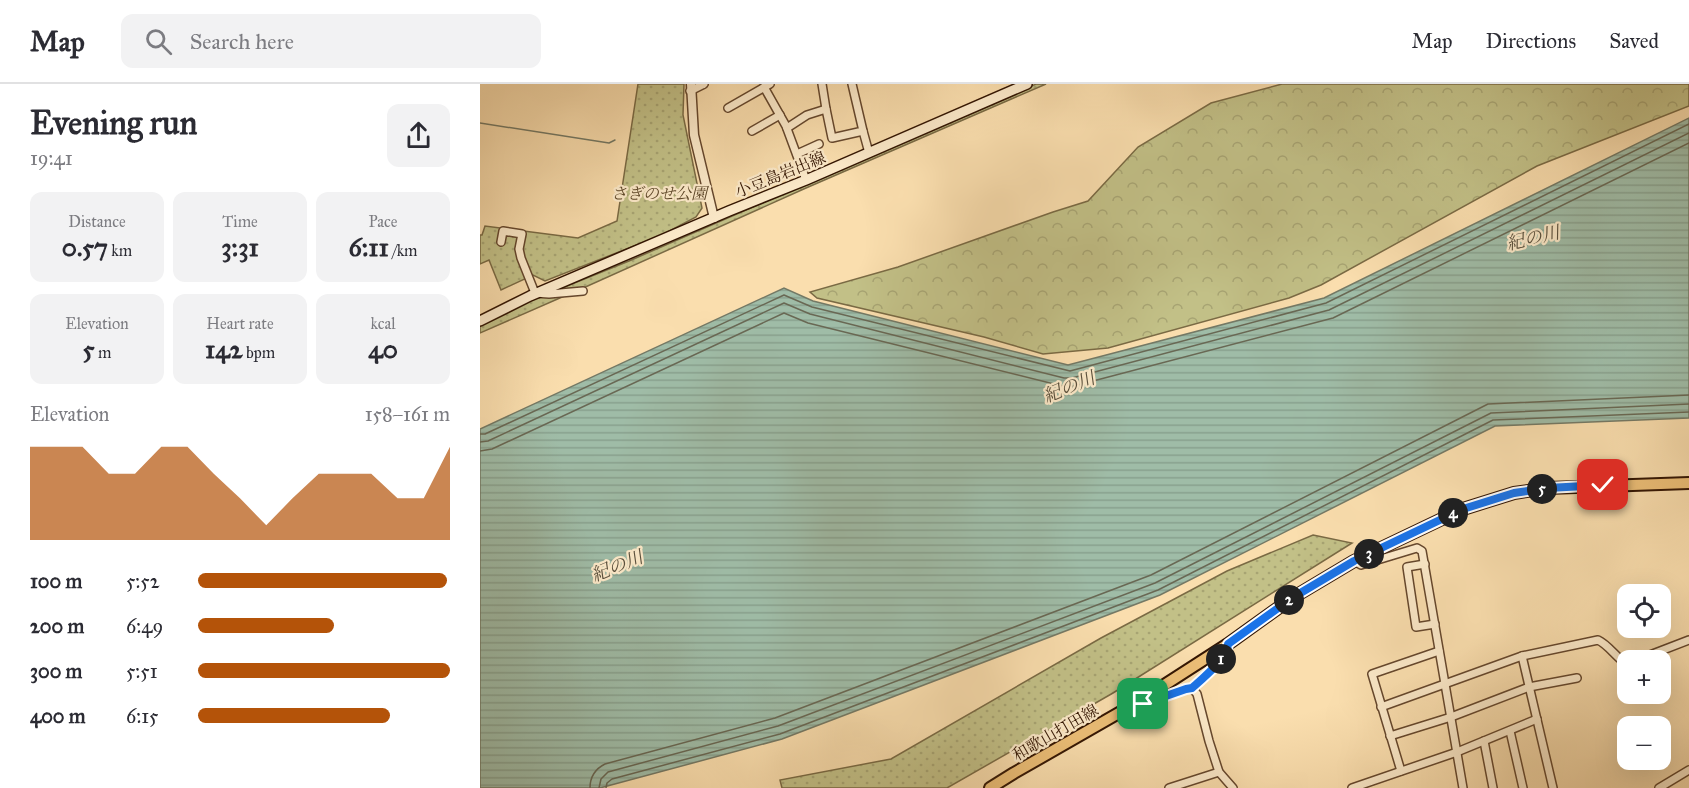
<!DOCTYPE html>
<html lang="en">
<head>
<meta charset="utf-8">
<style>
	body { margin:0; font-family:"IM FELL Great Primer","Noto Serif JP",serif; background:#f2f2f3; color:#2b2b33; height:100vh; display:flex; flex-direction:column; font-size:22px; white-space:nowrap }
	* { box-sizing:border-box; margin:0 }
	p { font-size:20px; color:#7c7c81 }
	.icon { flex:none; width:33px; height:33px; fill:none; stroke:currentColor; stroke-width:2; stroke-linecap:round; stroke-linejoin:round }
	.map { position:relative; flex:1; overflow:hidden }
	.panel { display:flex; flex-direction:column; background:#fff; width:480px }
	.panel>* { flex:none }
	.controls { position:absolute; left:1137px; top:500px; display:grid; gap:12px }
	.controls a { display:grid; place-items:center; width:54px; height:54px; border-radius:12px; background:#fff; box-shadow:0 6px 24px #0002; font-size:30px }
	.pin { position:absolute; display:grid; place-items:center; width:51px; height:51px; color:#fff; margin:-26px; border-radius:12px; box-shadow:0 3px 9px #0006 }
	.km { position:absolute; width:30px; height:30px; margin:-15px; border-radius:50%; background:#222; color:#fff; font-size:16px; line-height:30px; text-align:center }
	.round { display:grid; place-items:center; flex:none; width:63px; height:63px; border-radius:12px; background:#f2f2f3 }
	.overview { display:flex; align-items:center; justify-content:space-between; height:102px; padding:0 30px }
	h1 { font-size:33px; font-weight:700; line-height:45px }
	.stats { display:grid; grid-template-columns:repeat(3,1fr); gap:9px; height:102px; padding:6px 30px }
	.stats div { display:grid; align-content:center; border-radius:12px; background:#f2f2f3; text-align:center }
	.stats b { font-size:26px; font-weight:700 }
	.stats small { font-size:16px; font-weight:400 }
	.stats p { font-size:16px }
	.chart { height:168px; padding:12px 30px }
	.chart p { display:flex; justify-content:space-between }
	.chart svg { width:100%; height:108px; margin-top:6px; fill:#b45309; opacity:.7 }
	ul { padding:0 30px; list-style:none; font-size:20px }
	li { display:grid; grid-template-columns:96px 72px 1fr; align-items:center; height:45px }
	li i { height:15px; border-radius:8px; background:#b45309 }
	header { display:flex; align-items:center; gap:36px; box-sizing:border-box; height:84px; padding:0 30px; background:#fff; border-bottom:2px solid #e1e1e2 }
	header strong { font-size:28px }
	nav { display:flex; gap:33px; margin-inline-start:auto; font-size:21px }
	.search { width:420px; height:54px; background:#f2f2f3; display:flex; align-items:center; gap:15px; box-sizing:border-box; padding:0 21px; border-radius:12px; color:#7c7c81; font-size:22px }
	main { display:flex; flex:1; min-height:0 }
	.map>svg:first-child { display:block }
</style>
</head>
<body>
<header>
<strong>Map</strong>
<div class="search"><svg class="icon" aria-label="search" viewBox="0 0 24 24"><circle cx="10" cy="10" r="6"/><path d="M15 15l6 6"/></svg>Search here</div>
<nav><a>Map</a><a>Directions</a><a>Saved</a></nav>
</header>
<main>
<section class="panel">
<div class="overview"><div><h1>Evening run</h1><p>19:41</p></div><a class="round"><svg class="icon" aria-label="share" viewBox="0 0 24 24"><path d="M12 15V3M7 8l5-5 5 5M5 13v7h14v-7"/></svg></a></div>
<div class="stats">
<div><p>Distance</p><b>0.57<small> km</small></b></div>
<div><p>Time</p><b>3:31</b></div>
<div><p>Pace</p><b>6:11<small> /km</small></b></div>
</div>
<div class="stats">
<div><p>Elevation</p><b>5<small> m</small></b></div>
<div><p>Heart rate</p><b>142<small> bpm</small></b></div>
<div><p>kcal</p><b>40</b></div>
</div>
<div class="chart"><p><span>Elevation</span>158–161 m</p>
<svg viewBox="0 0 160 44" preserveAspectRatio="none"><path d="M0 44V6L10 6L20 6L30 17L40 17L50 6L60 6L70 17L80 27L90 38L100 27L110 17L120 17L130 17L140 27L150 27L160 6V44z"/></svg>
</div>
<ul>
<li><b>100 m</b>5:52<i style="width:99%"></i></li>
<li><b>200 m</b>6:49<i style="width:54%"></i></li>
<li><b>300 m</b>5:51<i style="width:100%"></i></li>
<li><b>400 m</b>6:15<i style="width:76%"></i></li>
</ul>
</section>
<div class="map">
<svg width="1209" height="704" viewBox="0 0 1209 704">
	<defs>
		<pattern id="green-dots" width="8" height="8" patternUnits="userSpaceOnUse" patternTransform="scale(1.5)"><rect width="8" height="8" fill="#c2c087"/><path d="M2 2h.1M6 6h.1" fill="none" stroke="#a7a473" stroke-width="1.8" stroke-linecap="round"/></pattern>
		<pattern id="forest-crowns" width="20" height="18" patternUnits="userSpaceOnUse" patternTransform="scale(1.5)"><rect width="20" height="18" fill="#c2c087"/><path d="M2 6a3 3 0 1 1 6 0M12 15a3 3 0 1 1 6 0" fill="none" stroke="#a7a473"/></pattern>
		<pattern id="water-rules" width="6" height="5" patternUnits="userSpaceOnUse" patternTransform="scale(1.5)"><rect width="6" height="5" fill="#9fbca7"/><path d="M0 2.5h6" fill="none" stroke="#89a18e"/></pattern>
	</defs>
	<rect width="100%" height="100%" fill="#fadeae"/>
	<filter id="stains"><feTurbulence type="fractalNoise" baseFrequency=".00333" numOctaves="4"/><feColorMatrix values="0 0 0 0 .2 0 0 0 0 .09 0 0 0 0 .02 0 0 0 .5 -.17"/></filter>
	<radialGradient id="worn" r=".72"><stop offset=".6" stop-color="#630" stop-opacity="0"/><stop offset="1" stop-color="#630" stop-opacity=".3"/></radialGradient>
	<!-- green -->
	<g fill="url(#green-dots)" stroke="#7a6a44" stroke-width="1.5">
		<polygon points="158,0 204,0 203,31 222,124 216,133 182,151 65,197 53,191 21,206 9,176 0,180 0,151 2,151 5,142 98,154 137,137"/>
		<polygon points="556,0 566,0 326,104 101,205 72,208 149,177"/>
		<polygon points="89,210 0,249 0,241 55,214"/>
		<polygon points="833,451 872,459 633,609 467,704 302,704 300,696 411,675 621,554 747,487"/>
	</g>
	<!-- forest -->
	<polygon fill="url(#forest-crowns)" stroke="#7a6a44" stroke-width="1.5" points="802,0 1209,0 1209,22 1057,82 841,201 809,214 628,264 563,270 504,253 337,214 330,208 418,183 573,128 608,117 658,63 731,19"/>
	<!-- water -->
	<polygon fill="url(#water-rules)" stroke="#747965" stroke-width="1.5" points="1209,34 1209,334 1015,342 680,511 302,655 120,704 0,704 0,345 304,204 333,217 588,281 844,214"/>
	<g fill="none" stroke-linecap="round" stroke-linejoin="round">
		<!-- shore -->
		<g stroke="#696854" stroke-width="1.5">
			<polyline points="0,350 5,350 304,211 332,223 590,287 846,219 1209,40"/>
			<polyline points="0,358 8,357 304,219 330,230 584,294 592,294 849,226 1209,49"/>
			<polyline points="0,367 12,365 304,229 328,239 582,302 594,302 853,234 1209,59"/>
			<path d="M110,704C110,693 115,685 125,680L295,634L671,491L1008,320L1209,311"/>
			<polyline points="119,704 121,695 128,688 298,642 675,499 1011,329 1209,320"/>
			<polyline points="126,704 127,699 132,695 300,650 678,506 1013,336 1209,328"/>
		</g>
		<!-- stream -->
		<polyline stroke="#747965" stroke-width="1.5" points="0,39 129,59 135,56"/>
		<defs>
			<g id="minor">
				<polyline points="342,0 346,25"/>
				<polyline points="284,3 306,42 326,96"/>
				<polyline points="210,7 224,0"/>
				<polyline points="248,24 290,0"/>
				<polyline points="307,44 327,31 346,25 352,54 383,47 372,0"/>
				<polyline points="272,47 300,31"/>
				<polyline points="383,47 389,69"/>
				<polyline points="317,70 339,60"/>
				<polyline points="21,158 23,147 42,150 39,165 41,174 55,209 69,210 103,207"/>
				<polyline points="874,477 881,481 937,464 942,467 983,704"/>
				<polyline points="945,480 927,483 936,543 955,540"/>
				<polyline points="1042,572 1073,704"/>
				<polyline points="1157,576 1209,556"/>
				<polyline points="712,604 717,610 729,657 739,688 753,704"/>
				<polyline points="658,618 663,620 706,605 712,604 726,592 748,566 748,560"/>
				<path d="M901,623L1042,572L1118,556C1129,561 1137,575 1148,581"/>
				<polyline points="1030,647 1043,704"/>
				<polyline points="910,652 971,633 1049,603 1097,594"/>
				<polyline points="1004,657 1013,704"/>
				<polyline points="921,687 892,590 959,567"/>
				<polyline points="689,704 739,688"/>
				<polyline points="872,704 977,668 1057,635"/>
				<polyline points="1179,704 1209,686"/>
			</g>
			<polyline id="tertiary" points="211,0 214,51 234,134"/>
			<polyline id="secondary" points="0,237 50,212 249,127 326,96 547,0"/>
			<polyline id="primary" points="510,704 534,689 658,618 748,560 812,514 874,477 983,425 1034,409 1068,404 1209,399"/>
		</defs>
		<!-- minor casing -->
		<use href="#minor" stroke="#65472d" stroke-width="10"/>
		<!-- tertiary casing -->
		<use href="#tertiary" stroke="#65472d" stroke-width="11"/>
		<!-- secondary casing -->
		<use href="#secondary" stroke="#331502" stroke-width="12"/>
		<!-- primary casing -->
		<use href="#primary" stroke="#331502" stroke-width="14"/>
		<!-- minor -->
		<use href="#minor" stroke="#fceaca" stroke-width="7"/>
		<!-- tertiary -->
		<use href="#tertiary" stroke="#fceaca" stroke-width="8"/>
		<!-- secondary -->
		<use href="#secondary" stroke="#fceaca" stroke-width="9"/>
		<!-- primary -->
		<use href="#primary" stroke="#edbf77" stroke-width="10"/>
	</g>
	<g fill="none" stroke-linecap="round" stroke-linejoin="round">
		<defs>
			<path id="route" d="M663,620L706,605L712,604C722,595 748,574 748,560L812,514L874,477L983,425L1034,409L1068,404L1123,401"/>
		</defs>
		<!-- route casing -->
		<use href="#route" stroke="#fff" stroke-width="12"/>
		<!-- route -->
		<use href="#route" stroke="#1a73e8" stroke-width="8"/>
	</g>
	<g text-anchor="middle" stroke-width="4.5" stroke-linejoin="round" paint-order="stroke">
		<!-- street labels -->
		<g font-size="16" fill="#331502" stroke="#fceaca">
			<text transform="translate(300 90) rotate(-22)" y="6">小豆島岩出線</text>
			<text transform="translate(575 648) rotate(-30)" y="6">和歌山打田線</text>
		</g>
		<!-- park labels -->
		<g font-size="16" font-style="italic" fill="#5e482a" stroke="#fceaca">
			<text x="179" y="115">さぎのせ公園</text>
		</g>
		<!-- water labels -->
		<g font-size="18" font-style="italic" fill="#594f3c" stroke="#fceaca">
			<text transform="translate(1053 154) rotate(-13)" y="6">紀の川</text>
			<text transform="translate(589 303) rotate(-22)" y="6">紀の川</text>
			<text transform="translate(137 482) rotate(-22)" y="6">紀の川</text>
		</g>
	</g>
	<rect width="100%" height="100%" filter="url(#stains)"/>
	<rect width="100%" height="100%" fill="url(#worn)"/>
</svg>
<div class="controls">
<a><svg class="icon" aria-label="locate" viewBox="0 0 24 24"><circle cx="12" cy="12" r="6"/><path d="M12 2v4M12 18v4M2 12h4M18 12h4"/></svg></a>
<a>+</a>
<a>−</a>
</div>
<div class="pin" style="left:663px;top:620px;background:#1e9e55"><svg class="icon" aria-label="arrive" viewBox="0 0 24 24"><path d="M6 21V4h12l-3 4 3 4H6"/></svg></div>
<div class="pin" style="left:1123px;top:401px;background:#d93025"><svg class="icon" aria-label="check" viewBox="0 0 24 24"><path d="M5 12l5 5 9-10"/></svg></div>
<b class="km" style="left:741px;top:575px">1</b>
<b class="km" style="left:809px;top:516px">2</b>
<b class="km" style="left:889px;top:470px">3</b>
<b class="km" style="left:973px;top:429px">4</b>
<b class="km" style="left:1062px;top:405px">5</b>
</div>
</main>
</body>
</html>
